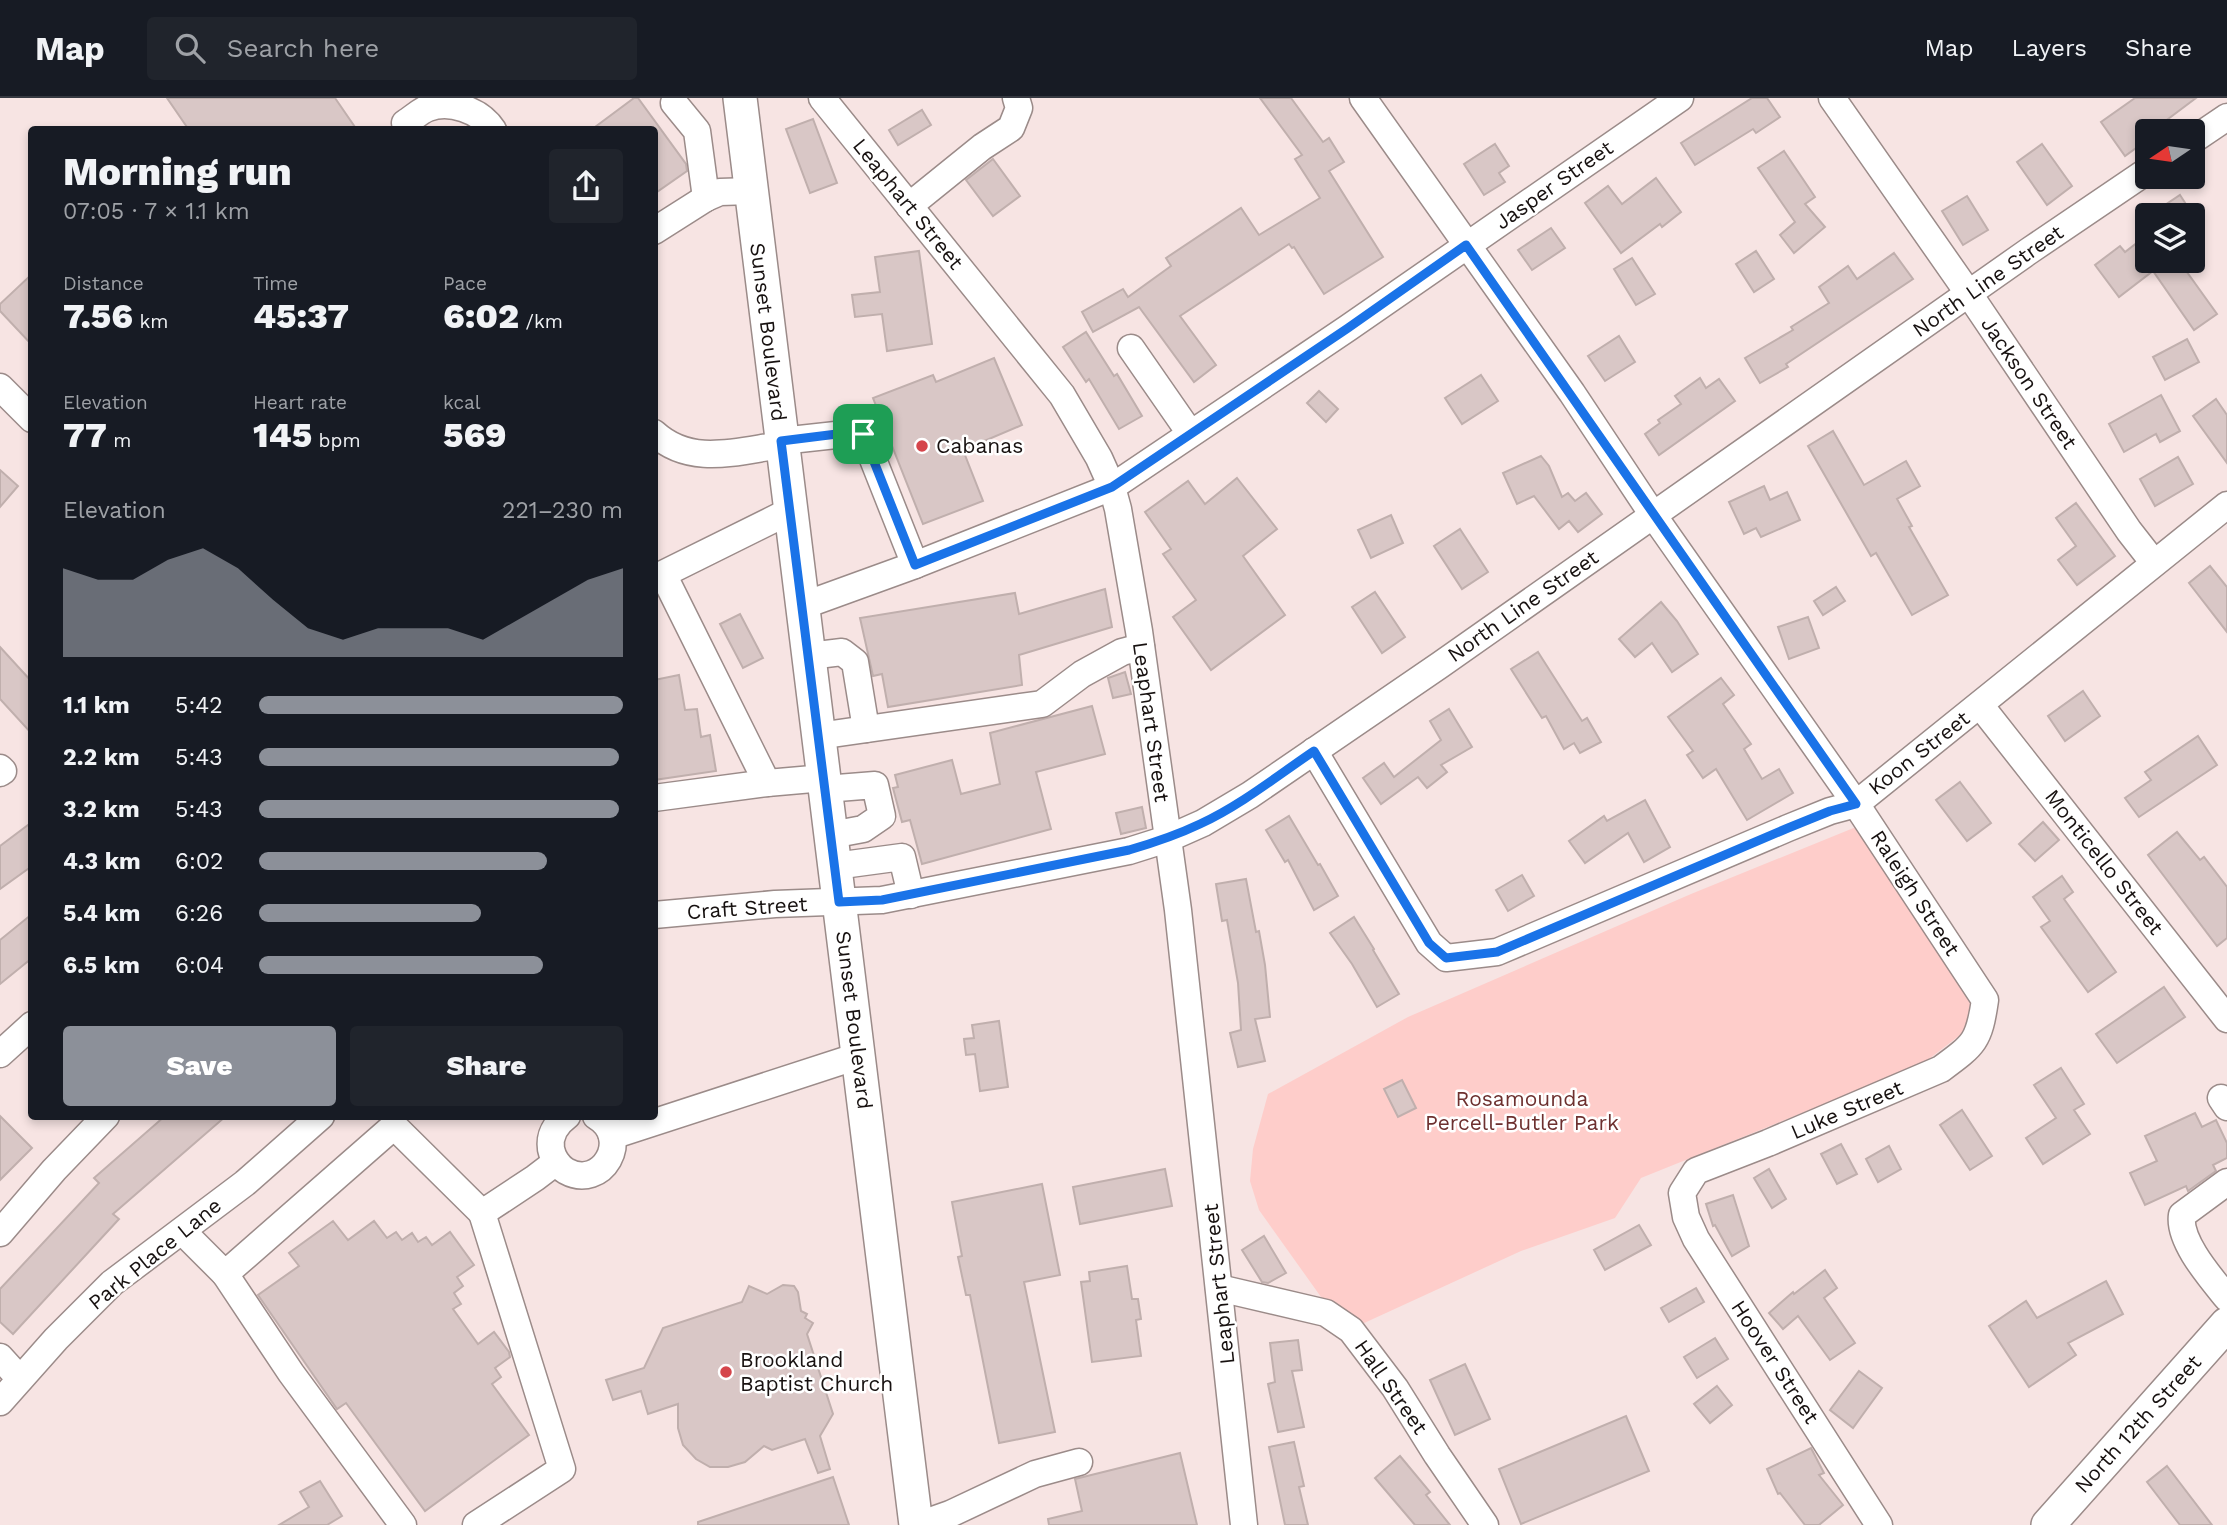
<!DOCTYPE html>
<html lang="en">
<head>
<meta charset="utf-8">
<style>
	body { margin:0; font-family:"Work Sans",sans-serif; background:#20242c; color:#f1f3f6; height:100vh; display:flex; flex-direction:column; font-size:26px; white-space:nowrap }
	* { box-sizing:border-box; margin:0 }
	p { font-size:23px; color:#9ea1a6 }
	.icon { flex:none; width:38px; height:38px; fill:none; stroke:currentColor; stroke-width:2; stroke-linecap:round; stroke-linejoin:round }
	.map { position:relative; flex:1; overflow:hidden }
	.panel { position:absolute; left:28px; top:28px; width:630px; height:994px; display:flex; flex-direction:column; background:#171b24; border-radius:7px; box-shadow:0 4px 10px #0003 }
	.panel>* { flex:none }
	.needle { width:46px; rotate:257deg }
	.tools { position:absolute; left:2135px; top:21px; display:grid; gap:14px }
	.tools a { display:grid; place-items:center; width:70px; height:70px; border-radius:7px; background:#171b24; box-shadow:0 4px 10px #0003; font-size:35px }
	.pin { position:absolute; display:grid; place-items:center; width:60px; height:60px; color:#fff; margin:-30px; border-radius:14px; box-shadow:0 4px 10px #0006 }
	.round { display:grid; place-items:center; flex:none; width:74px; height:74px; border-radius:7px; background:#20242c }
	.head { display:flex; align-items:center; justify-content:space-between; height:119px; padding:0 35px }
	h1 { font-size:38px; font-weight:800; line-height:52px }
	.figures { display:grid; grid-template-columns:repeat(3,1fr); gap:10px; height:119px; padding:7px 35px }
	.figures div { display:grid; align-content:center }
	.figures b { font-size:35px; font-weight:800 }
	.figures small { font-size:19px; font-weight:400 }
	.figures p { font-size:19px }
	.chart { height:196px; padding:14px 35px }
	.chart p { display:flex; justify-content:space-between }
	.chart svg { width:100%; height:126px; margin-top:7px; fill:#8c9099; opacity:.7 }
	.primary-button { display:flex; gap:14px; margin-top:auto; padding:14px 35px }
	.primary-button a { flex:1; height:80px; border-radius:7px; background:#8c9099; color:#fff; font-size:28px; font-weight:800; line-height:80px; text-align:center }
	.primary-button a+a { background:#20242c; color:#f1f3f6 }
	ul { padding:0 35px; list-style:none; font-size:23px }
	li { display:grid; grid-template-columns:112px 84px 1fr; align-items:center; height:52px }
	li i { height:18px; border-radius:9px; background:#8c9099 }
	header { display:flex; align-items:center; gap:42px; box-sizing:border-box; height:98px; padding:0 35px; background:#171b24; border-bottom:2px solid #363941 }
	header strong { font-size:33px }
	nav { display:flex; gap:38px; margin-inline-start:auto; font-size:24px }
	.search { width:490px; height:63px; background:#20242c; display:flex; align-items:center; gap:18px; box-sizing:border-box; padding:0 24px; border-radius:7px; color:#9ea1a6; font-size:26px }
	.map>svg:first-child { display:block }
</style>
</head>
<body>
<header>
<strong>Map</strong>
<div class="search"><svg class="icon" aria-label="search" viewBox="0 0 24 24"><circle cx="10" cy="10" r="6"/><path d="M15 15l6 6"/></svg>Search here</div>
<nav><a>Map</a><a>Layers</a><a>Share</a></nav>
</header>
<div class="map">
<svg width="2227" height="1427" viewBox="0 0 2227 1427">
	<rect width="100%" height="100%" fill="#f7e4e3"/>
	<!-- green -->
	<polygon fill="#fecdca" points="1856,729 1971,906 1968,931 1921,967 1641,1080 1615,1120 1521,1153 1362,1226 1321,1199 1259,1112 1250,1083 1253,1051 1268,996 1408,919 1691,796"/>
	<!-- building -->
	<g fill="#d9c7c6" stroke="#c0afad" stroke-width="2">
		<polygon points="167,0 335,0 357,32 189,32"/>
		<polygon points="634,0 638,0 686,66 687,73 654,96 654,32 591,32"/>
		<polygon points="1260,0 1291,0 1323,44 1329,40 1344,64 1329,73 1383,159 1324,196 1294,149 1292,150 1289,146 1180,218 1216,267 1194,284 1139,209 1093,234 1082,214 1123,191 1128,199 1171,168 1166,160 1241,110 1259,137 1320,100 1295,61 1302,57"/>
		<polygon points="1752,0 1767,0 1780,19 1756,35 1753,31 1695,67 1681,45"/>
		<polygon points="2135,0 2196,0 2152,33 2147,33 2147,42 2125,58 2101,24"/>
		<polygon points="922,12 931,27 898,47 889,32"/>
		<polygon points="813,21 837,85 810,95 786,31"/>
		<polygon points="1495,46 1509,68 1499,75 1505,84 1484,97 1464,66"/>
		<polygon points="2042,46 2072,88 2047,107 2017,64"/>
		<polygon points="1784,53 1815,99 1805,106 1825,129 1794,155 1780,137 1795,124 1758,70"/>
		<polygon points="993,61 1020,98 993,118 966,82"/>
		<polygon points="1656,80 1681,114 1662,129 1660,126 1621,155 1585,105 1608,88 1622,106"/>
		<polygon points="2180,97 2193,117 2150,117"/>
		<polygon points="1967,98 1988,132 1963,147 1942,113"/>
		<polygon points="1551,130 1565,150 1532,172 1518,152"/>
		<polygon points="2147,137 2147,163 2179,163 2217,216 2194,232 2153,173 2119,199 2095,167 2120,148 2125,154"/>
		<polygon points="919,153 932,246 887,253 882,216 855,219 852,197 880,194 875,159"/>
		<polygon points="1756,153 1774,181 1754,194 1736,166"/>
		<polygon points="1894,155 1913,181 1786,266 1788,269 1760,285 1745,260 1793,232 1791,229 1829,205 1819,189 1848,168 1857,181"/>
		<polygon points="1632,160 1655,196 1636,207 1614,171"/>
		<polygon points="32,176 32,247 0,213 0,206"/>
		<polygon points="1086,234 1114,278 1117,276 1142,318 1119,331 1089,281 1086,284 1063,249"/>
		<polygon points="1619,238 1635,264 1605,283 1588,258"/>
		<polygon points="2187,241 2199,264 2165,282 2153,259"/>
		<polygon points="994,260 1022,327 963,352 983,403 923,426 873,300 933,277 936,284"/>
		<polygon points="1481,277 1498,303 1462,326 1445,300"/>
		<polygon points="1700,280 1706,290 1719,281 1735,303 1659,357 1645,336 1660,325 1658,322 1681,306 1675,298"/>
		<polygon points="1319,293 1338,311 1326,324 1307,305"/>
		<polygon points="2161,297 2180,333 2160,344 2156,336 2124,354 2109,326"/>
		<polygon points="2216,301 2227,317 2227,365 2193,318"/>
		<polygon points="1833,333 1864,387 1906,363 1920,388 1897,401 1912,428 1909,429 1948,497 1912,517 1876,455 1871,458 1808,348"/>
		<polygon points="1541,358 1549,368 1562,399 1568,395 1575,403 1586,395 1602,416 1578,434 1569,423 1559,431 1534,398 1517,406 1503,375"/>
		<polygon points="2178,359 2193,386 2155,408 2140,381"/>
		<polygon points="0,372 18,388 0,409"/>
		<polygon points="1237,380 1277,431 1243,458 1285,517 1211,572 1173,519 1196,502 1163,456 1171,451 1145,414 1188,383 1205,406"/>
		<polygon points="1764,388 1770,402 1787,394 1800,422 1761,439 1756,430 1744,436 1729,404"/>
		<polygon points="2076,405 2115,458 2077,487 2058,462 2076,448 2056,420"/>
		<polygon points="1391,417 1403,445 1371,460 1358,432"/>
		<polygon points="1460,431 1488,474 1462,491 1434,448"/>
		<polygon points="2210,468 2227,489 2227,534 2189,485"/>
		<polygon points="1836,489 1845,503 1823,517 1814,503"/>
		<polygon points="1105,491 1112,529 1019,557 1022,587 888,609 882,576 873,578 860,520 1015,495 1019,516"/>
		<polygon points="1375,494 1405,539 1382,555 1352,509"/>
		<polygon points="1661,504 1677,523 1698,556 1672,574 1652,545 1635,559 1619,541"/>
		<polygon points="740,516 763,560 743,570 720,526"/>
		<polygon points="1808,519 1819,550 1789,561 1778,529"/>
		<polygon points="0,549 32,584 32,636 0,601"/>
		<polygon points="1538,554 1582,623 1587,620 1601,644 1580,655 1574,645 1564,651 1546,618 1542,620 1511,571"/>
		<polygon points="1125,574 1131,596 1113,600 1108,580"/>
		<polygon points="679,577 685,612 697,611 701,639 710,637 716,673 654,682 654,582"/>
		<polygon points="1721,580 1734,597 1723,606 1751,646 1744,651 1762,681 1779,671 1793,695 1747,722 1716,671 1703,680 1687,657 1693,653 1668,619"/>
		<polygon points="2083,593 2100,618 2065,643 2048,618"/>
		<polygon points="1092,608 1105,656 1036,674 1051,731 922,766 910,722 902,724 893,690 898,689 895,677 952,662 961,696 1000,686 990,635"/>
		<polygon points="1449,611 1472,649 1441,667 1447,674 1427,690 1418,679 1381,706 1363,680 1384,665 1394,679 1441,642 1430,623"/>
		<polygon points="2198,638 2217,667 2139,719 2125,700 2151,682 2145,674"/>
		<polygon points="1960,684 1991,725 1967,743 1936,702"/>
		<polygon points="1645,702 1670,749 1644,764 1628,735 1585,765 1569,743 1604,718 1607,723"/>
		<polygon points="1142,709 1146,730 1121,736 1116,715"/>
		<polygon points="1289,718 1318,767 1320,766 1338,798 1314,812 1288,762 1285,764 1266,732"/>
		<polygon points="32,724 32,768 0,791 0,748"/>
		<polygon points="2043,724 2059,742 2035,763 2019,746"/>
		<polygon points="2177,734 2200,762 2204,759 2227,789 2227,840 2217,848 2148,757"/>
		<polygon points="1522,777 1534,798 1508,813 1496,792"/>
		<polygon points="2062,778 2073,794 2064,801 2116,874 2088,894 2041,829 2050,823 2033,799"/>
		<polygon points="1246,781 1256,834 1259,833 1265,867 1270,919 1255,921 1265,963 1238,969 1230,935 1241,932 1238,885 1227,822 1222,823 1216,786"/>
		<polygon points="32,816 32,860 0,886 0,842"/>
		<polygon points="1354,819 1374,851 1373,852 1399,896 1377,909 1352,866 1330,835"/>
		<polygon points="2164,889 2185,919 2117,965 2096,936"/>
		<polygon points="999,923 1008,989 980,993 975,956 966,957 964,941 974,940 972,927"/>
		<polygon points="2061,970 2084,1006 2074,1012 2090,1036 2043,1066 2026,1040 2056,1020 2034,987"/>
		<polygon points="1402,982 1416,1010 1398,1019 1384,991"/>
		<polygon points="1962,1012 1992,1058 1970,1072 1940,1027"/>
		<polygon points="2195,1015 2202,1029 2216,1022 2227,1045 2227,1060 2213,1067 2216,1073 2188,1093 2186,1088 2145,1107 2130,1075 2157,1063 2145,1038"/>
		<polygon points="0,1018 32,1050 0,1082"/>
		<polygon points="165,1018 226,1018 113,1116 119,1121 13,1236 0,1224 0,1191 99,1085 94,1080"/>
		<polygon points="1841,1046 1857,1076 1837,1086 1821,1056"/>
		<polygon points="1889,1048 1901,1071 1878,1084 1866,1061"/>
		<polygon points="1165,1071 1172,1108 1080,1126 1073,1089"/>
		<polygon points="1769,1071 1786,1101 1772,1110 1754,1080"/>
		<polygon points="1042,1086 1060,1177 1024,1184 1055,1334 999,1345 970,1197 966,1197 958,1159 962,1158 952,1104"/>
		<polygon points="1733,1097 1749,1148 1732,1158 1715,1127 1713,1128 1706,1106"/>
		<polygon points="333,1123 348,1142 374,1123 387,1140 396,1134 402,1142 412,1135 418,1144 426,1139 432,1147 450,1134 474,1167 457,1179 463,1188 454,1195 461,1206 453,1211 478,1246 494,1234 509,1254 510,1259 495,1270 501,1279 492,1286 529,1337 425,1413 346,1305 337,1311 258,1197 299,1168 289,1155"/>
		<polygon points="1639,1127 1651,1147 1605,1172 1594,1152"/>
		<polygon points="1264,1138 1286,1175 1268,1185 1262,1184 1242,1152"/>
		<polygon points="1127,1168 1132,1201 1138,1201 1141,1221 1136,1222 1141,1258 1092,1264 1081,1184 1090,1183 1089,1174"/>
		<polygon points="1825,1172 1837,1190 1824,1200 1855,1245 1830,1262 1798,1218 1783,1231 1769,1215 1793,1194 1794,1196"/>
		<polygon points="2106,1183 2123,1216 2068,1245 2076,1257 2029,1289 1989,1228 2026,1203 2037,1220"/>
		<polygon points="783,1187 794,1188 798,1194 801,1213 807,1216 805,1220 813,1225 807,1236 833,1316 820,1338 830,1371 818,1375 805,1341 772,1352 764,1348 745,1364 728,1369 710,1369 696,1361 683,1347 678,1330 678,1306 648,1316 641,1293 613,1302 606,1282 644,1270 663,1230 742,1204 749,1188 767,1196"/>
		<polygon points="1696,1190 1704,1204 1669,1224 1661,1210"/>
		<polygon points="1715,1240 1728,1261 1697,1280 1684,1259"/>
		<polygon points="1298,1242 1302,1272 1292,1273 1304,1329 1278,1334 1268,1286 1275,1284 1270,1245"/>
		<polygon points="1465,1266 1490,1321 1455,1337 1430,1282"/>
		<polygon points="1859,1273 1882,1290 1853,1330 1830,1312"/>
		<polygon points="1717,1288 1732,1307 1710,1325 1694,1306"/>
		<polygon points="1626,1318 1649,1373 1521,1426 1499,1371"/>
		<polygon points="1294,1344 1304,1388 1299,1389 1308,1427 1285,1427 1269,1349"/>
		<polygon points="1811,1350 1824,1375 1819,1377 1843,1407 1819,1427 1805,1427 1780,1395 1778,1396 1767,1371"/>
		<polygon points="1180,1355 1197,1427 1049,1427 1048,1421 1082,1413 1075,1381"/>
		<polygon points="1400,1358 1430,1394 1426,1397 1450,1427 1415,1427 1375,1380"/>
		<polygon points="2167,1368 2212,1427 2180,1427 2147,1384"/>
		<polygon points="833,1379 849,1427 698,1427 698,1424"/>
		<polygon points="320,1383 342,1418 327,1427 279,1427 309,1409 300,1394"/>
	</g>
	<g fill="none" stroke-linecap="round" stroke-linejoin="round">
		<defs>
			<g id="minor">
				<polyline points="822,0 1062,297 1099,360 1112,389 1118,411 1139,533 1178,812 1244,1427"/>
				<path d="M1363,0L1572,295L1653,417L1856,706L1985,902C1979,943 1975,946 1941,971L1768,1045L1696,1073L1682,1095L1686,1119L1696,1141L1879,1427"/>
				<polyline points="1832,0 1969,196 2129,433 2154,465"/>
				<polyline points="674,5 697,33 706,100"/>
				<path d="M405,25C412,21 420,13 428,10C450,2 480,12 493,32"/>
				<polyline points="2193,42 2227,19"/>
				<polyline points="909,108 982,49 1011,30 1019,10 1016,0"/>
				<polyline points="654,133 706,100 720,94 751,93"/>
				<polyline points="1131,250 1190,335"/>
				<polyline points="0,289 32,321"/>
				<path d="M654,335C691,369 737,353 782,347"/>
				<polyline points="781,343 845,336 863,336 915,467"/>
				<polyline points="790,413 663,476 767,685 824,680"/>
				<polyline points="802,508 915,467 1112,389 1348,230 1680,0"/>
				<polyline points="809,558 842,554 855,564 866,631"/>
				<polyline points="1980,607 2227,921"/>
				<polyline points="818,638 1042,606 1082,576 1122,554 1141,549"/>
				<polyline points="1314,653 1429,845 1446,860 1497,854 1788,730 1830,713 1856,706 2227,407"/>
				<polyline points="0,670 3,673 0,675"/>
				<polyline points="825,691 875,687 882,718 863,731 831,737"/>
				<polyline points="654,700 767,685"/>
				<polyline points="835,768 902,759 911,797"/>
				<polyline points="654,817 775,806 882,802 1129,753 1167,741 1203,725 1250,697 1440,567 2029,153 2147,73"/>
				<polyline points="0,956 32,927"/>
				<polyline points="2221,1000 2227,1009"/>
				<path d="M567,1018C556,1026 549,1037 551,1051C553,1060 558,1068 566,1073C602,1093 633,1040 596,1018"/>
				<polyline points="612,1038 858,958"/>
				<path d="M2227,1084L2182,1117C2178,1143 2211,1180 2227,1200"/>
				<polyline points="182,1133 225,1176 394,1028 482,1115 535,1080 556,1064"/>
				<polyline points="0,1135 54,1072 106,1018"/>
				<polyline points="225,1176 291,1275 403,1427"/>
				<polyline points="1219,1190 1326,1215 1351,1232 1395,1290 1437,1357 1485,1427"/>
				<polyline points="0,1259 20,1281"/>
				<polyline points="0,1304 56,1241 112,1185 245,1085 321,1018"/>
				<polyline points="476,1427 562,1371 482,1115"/>
				<polyline points="919,1427 950,1416 1035,1376 1079,1364"/>
			</g>
			<g id="major">
				<polyline points="740,0 916,1427"/>
				<polyline points="2048,1427 2227,1226"/>
			</g>
		</defs>
		<!-- minor casing -->
		<use href="#minor" stroke="#9b8b89" stroke-width="29"/>
		<!-- major casing -->
		<use href="#major" stroke="#9b8b89" stroke-width="36"/>
		<!-- minor -->
		<use href="#minor" stroke="#fff" stroke-width="26"/>
		<!-- major -->
		<use href="#major" stroke="#fff" stroke-width="33"/>
	</g>
	<g fill="none" stroke-linecap="round" stroke-linejoin="round">
		<defs>
			<path id="route" d="M1466,147L1856,706L1830,713L1788,730L1497,854L1446,860L1429,845L1314,653C1277,678 1241,707 1200,726C1177,737 1153,745 1129,752L882,802L839,804L781,343L845,335L863,336L915,467L1112,389L1348,230Z"/>
		</defs>
		<!-- route casing -->
		<use href="#route" stroke="#fff" stroke-width="14"/>
		<!-- route -->
		<use href="#route" stroke="#1a73e8" stroke-width="9"/>
	</g>
	<!-- markers -->
	<g fill="#d5454b" stroke="#fff" stroke-width="2.5">
		<circle cx="922" cy="348" r="7"/>
		<circle cx="726" cy="1274" r="7"/>
	</g>
	<g text-anchor="middle" stroke-width="5" stroke-linejoin="round" paint-order="stroke">
		<!-- street labels -->
		<g font-size="21" fill="#171110" stroke="#fff">
			<text transform="translate(1554 87) rotate(-35)" y="7">Jasper Street</text>
			<text transform="translate(908 106) rotate(51)" y="7">Leaphart Street</text>
			<text transform="translate(1988 183) rotate(-35)" y="7">North Line Street</text>
			<text transform="translate(768 234) rotate(83)" y="7">Sunset Boulevard</text>
			<text transform="translate(2029 285) rotate(56)" y="7">Jackson Street</text>
			<text transform="translate(1523 508) rotate(-35)" y="7">North Line Street</text>
			<text transform="translate(1151 624) rotate(82)" y="7">Leaphart Street</text>
			<text transform="translate(1919 655) rotate(-38)" y="7">Koon Street</text>
			<text transform="translate(2104 764) rotate(52)" y="7">Monticello Street</text>
			<text transform="translate(1915 795) rotate(57)" y="7">Raleigh Street</text>
			<text transform="translate(747 810) rotate(-4)" y="7">Craft Street</text>
			<text transform="translate(854 922) rotate(83)" y="7">Sunset Boulevard</text>
			<text transform="translate(1847 1012) rotate(-23)" y="7">Luke Street</text>
			<text transform="translate(155 1156) rotate(-39)" y="7">Park Place Lane</text>
			<text transform="translate(1219 1186) rotate(-96)" y="7">Leaphart Street</text>
			<text transform="translate(1775 1264) rotate(57)" y="7">Hoover Street</text>
			<text transform="translate(1391 1289) rotate(55)" y="7">Hall Street</text>
			<text transform="translate(2138 1326) rotate(-48)" y="7">North 12th Street</text>
		</g>
		<!-- poi labels -->
		<g font-size="21" fill="#171110" stroke="#fff" text-anchor="start">
			<text x="936" y="355">Cabanas</text>
			<text x="740" y="1269">Brookland<tspan x="740" dy="24">Baptist Church</tspan></text>
		</g>
		<!-- park labels -->
		<g font-size="21" fill="#6d302f" stroke="#fff">
			<text x="1522" y="1008">Rosamounda<tspan x="1522" dy="24">Percell-Butler Park</tspan></text>
		</g>
	</g>
</svg>
<div class="tools">
<a><svg class="needle" viewBox="-14 -14 28 28"><path d="M0-13l5 13h-10z" fill="#e53935"/><path d="M0 13l5-13h-10z" fill="#9ea1a6"/></svg></a>
<a><svg class="icon" aria-label="layers" viewBox="0 0 24 24"><path d="M12 4l9 5-9 5-9-5zM3 14l9 5 9-5"/></svg></a>
</div>
<div class="pin" style="left:863px;top:336px;background:#1e9e55"><svg class="icon" aria-label="arrive" viewBox="0 0 24 24"><path d="M6 21V4h12l-3 4 3 4H6"/></svg></div>
<section class="panel">
<div class="head"><div><h1>Morning run</h1><p>07:05 · 7 × 1.1 km</p></div><a class="round"><svg class="icon" aria-label="share" viewBox="0 0 24 24"><path d="M12 15V3M7 8l5-5 5 5M5 13v7h14v-7"/></svg></a></div>
<div class="figures">
<div><p>Distance</p><b>7.56<small> km</small></b></div>
<div><p>Time</p><b>45:37</b></div>
<div><p>Pace</p><b>6:02<small> /km</small></b></div>
</div>
<div class="figures">
<div><p>Elevation</p><b>77<small> m</small></b></div>
<div><p>Heart rate</p><b>145<small> bpm</small></b></div>
<div><p>kcal</p><b>569</b></div>
</div>
<div class="chart"><p><span>Elevation</span>221–230 m</p>
<svg viewBox="0 0 160 44" preserveAspectRatio="none"><path d="M0 44V13L10 17L20 17L30 10L40 6L50 13L60 24L70 34L80 38L90 34L100 34L110 34L120 38L130 31L140 24L150 17L160 13V44z"/></svg>
</div>
<ul>
<li><b>1.1 km</b>5:42<i style="width:100%"></i></li>
<li><b>2.2 km</b>5:43<i style="width:99%"></i></li>
<li><b>3.2 km</b>5:43<i style="width:99%"></i></li>
<li><b>4.3 km</b>6:02<i style="width:79%"></i></li>
<li><b>5.4 km</b>6:26<i style="width:61%"></i></li>
<li><b>6.5 km</b>6:04<i style="width:78%"></i></li>
</ul>
<div class="primary-button"><a>Save</a><a>Share</a></div>
</section>
</div>
</body>
</html>
